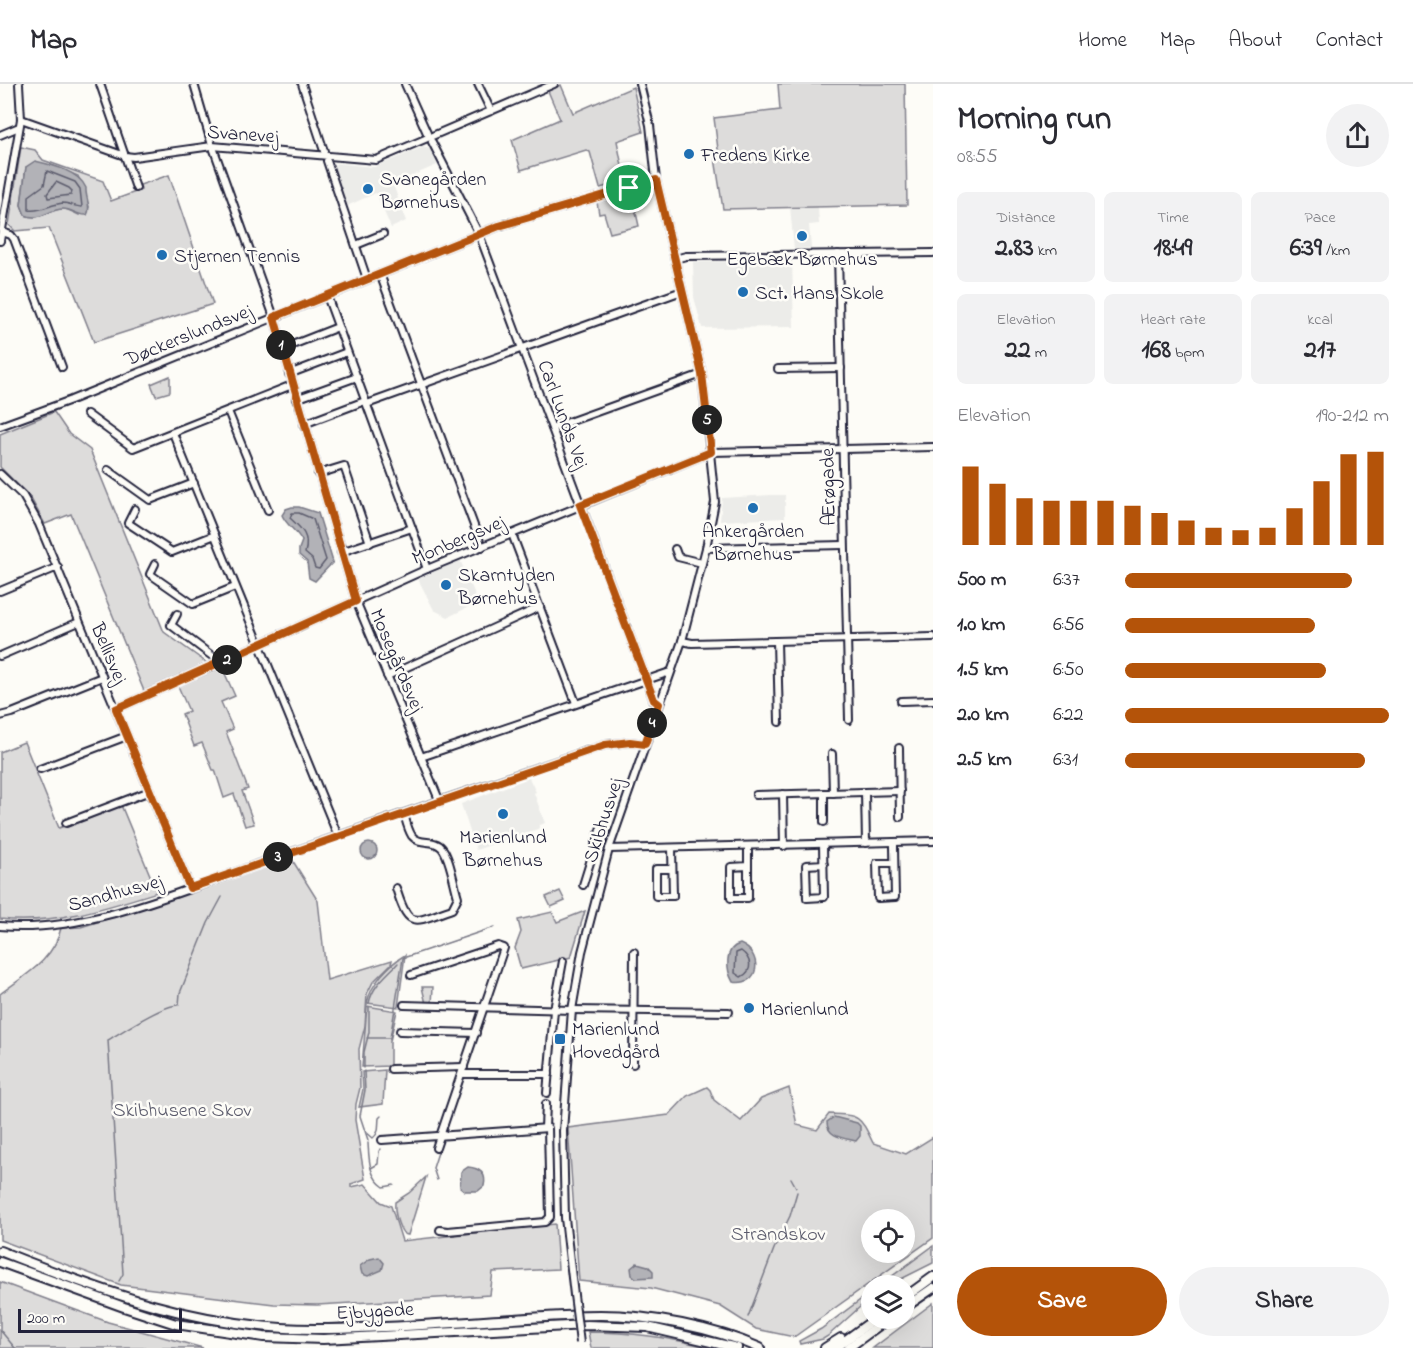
<!DOCTYPE html>
<html lang="en">
<head>
<meta charset="utf-8">
<style>
	body { margin:0; font-family:"Indie Flower",sans-serif; background:#f2f2f3; color:#2b2b33; height:100vh; display:flex; flex-direction:column; font-size:22px; white-space:nowrap }
	* { box-sizing:border-box; margin:0 }
	p { font-size:20px; color:#7c7c81 }
	.icon { flex:none; width:33px; height:33px; fill:none; stroke:currentColor; stroke-width:2; stroke-linecap:round; stroke-linejoin:round }
	.map { position:relative; flex:1; overflow:hidden }
	.side { display:flex; flex-direction:column; background:#fff; width:480px }
	.side>* { flex:none }
	.controls { position:absolute; left:861px; top:1125px; display:grid; gap:12px }
	.controls a { display:grid; place-items:center; width:54px; height:54px; border-radius:50%; background:#fff; box-shadow:0 6px 24px #0002; font-size:30px }
	.scale { position:absolute; left:18px; bottom:15px; width:164px; box-sizing:border-box; padding-left:6px; border:3px solid #22223b; border-top:0; font-size:16px; line-height:21px; white-space:nowrap; color:#22223b; -webkit-text-stroke:4px #fdfcf7; paint-order:stroke }
	.pin { position:absolute; display:grid; place-items:center; width:51px; height:51px; color:#fff; margin:-26px; border:3px solid #fff; border-radius:50%; box-shadow:0 2px 6px #0007 }
	.km { position:absolute; width:30px; height:30px; margin:-15px; border-radius:50%; background:#222; color:#fff; font-size:16px; line-height:30px; text-align:center }
	.round { display:grid; place-items:center; flex:none; width:63px; height:63px; border-radius:32px; background:#f2f2f3 }
	.overview { display:flex; align-items:center; justify-content:space-between; height:102px; padding:0 24px }
	h1 { font-size:33px; font-weight:800; line-height:45px }
	.stats { display:grid; grid-template-columns:repeat(3,1fr); gap:9px; height:102px; padding:6px 24px }
	.stats div { display:grid; align-content:center; border-radius:9px; background:#f2f2f3; text-align:center }
	.stats b { font-size:26px; font-weight:800 }
	.stats small { font-size:16px; font-weight:400 }
	.stats p { font-size:16px }
	.chart { height:168px; padding:12px 24px }
	.chart p { display:flex; justify-content:space-between }
	.chart svg { width:100%; height:108px; margin-top:6px; stroke:#b45309; stroke-width:6 }
	.primary-button { display:flex; gap:12px; margin-top:auto; padding:12px 24px }
	.primary-button a { flex:1; height:69px; border-radius:36px; background:#b45309; color:#fff; font-size:24px; font-weight:800; line-height:69px; text-align:center }
	.primary-button a+a { background:#f2f2f3; color:#2b2b33 }
	ul { padding:0 24px; list-style:none; font-size:20px }
	li { display:grid; grid-template-columns:96px 72px 1fr; align-items:center; height:45px }
	li i { height:15px; border-radius:8px; background:#b45309 }
	header { display:flex; align-items:center; gap:36px; box-sizing:border-box; height:84px; padding:0 30px; background:#fff; border-bottom:2px solid #e1e1e2 }
	header strong { font-size:28px }
	nav { display:flex; gap:33px; margin-inline-start:auto; font-size:21px }
	main { display:flex; flex:1; min-height:0 }
	.map>svg:first-child { display:block }
</style>
</head>
<body>
<header>
<strong>Map</strong>
<nav><a>Home</a><a>Map</a><a>About</a><a>Contact</a></nav>
</header>
<main>
<div class="map">
<svg width="933" height="1264" viewBox="0 0 933 1264">
	<rect width="100%" height="100%" fill="#fdfcf7"/>
	<filter id="ink" filterUnits="userSpaceOnUse"><feTurbulence type="fractalNoise" baseFrequency=".0167" numOctaves="2"/><feDisplacementMap in="SourceGraphic" scale="12" xChannelSelector="R" yChannelSelector="G"/><feConvolveMatrix kernelMatrix="1 2 1 2 8 2 1 2 1" color-interpolation-filters="sRGB"/></filter>
	<g filter="url(#ink)">
		<!-- built -->
		<g fill="#ecece9">
			<polygon points="423,63 430,65 437,81 393,100 406,137 391,144 376,109 347,122 334,82 336,79 374,83"/>
			<polygon points="790,123 818,123 819,140 809,141 811,164 794,165"/>
			<polygon points="792,176 794,243 702,244 694,213 693,178"/>
			<polygon points="771,411 785,411 785,434 720,437 722,414"/>
			<polygon points="460,476 474,508 475,520 448,533 434,526 418,495"/>
			<polygon points="529,694 536,708 534,709 545,739 540,741 538,745 476,766 461,720"/>
		</g>
		<!-- green -->
		<g fill="#dddcdb" stroke="#807f8b" stroke-width="1.5" fill-rule="evenodd">
			<polygon points="778,0 905,0 907,121 723,125 715,74 719,73 714,34 780,26"/>
			<polygon points="561,1 573,29 633,3 643,48 617,57 625,97 600,104 590,68 586,66 521,86 512,56 560,35 548,7"/>
			<path d="M21,63L35,66L43,76L103,97L111,117L141,106L140,101L169,91L213,220L94,258L49,144L15,147L9,141ZM51,81L78,92L89,123L79,131C75,129 69,126 65,125C51,123 41,138 25,131L21,121L26,83Z"/>
			<polygon points="634,108 637,118 634,120 639,142 610,149 604,129 599,130 597,118"/>
			<polygon points="170,292 170,308 156,312 151,300"/>
			<polygon points="54,328 69,350 90,366 164,548 207,579 144,607 71,430 45,440 30,413 0,383 0,350"/>
			<polygon points="222,583 235,612 221,618 233,645 226,648 248,705 242,707 254,740 245,742 234,710 224,714 215,686 213,686 202,659 194,662 182,630 189,627 178,602"/>
			<path d="M24,658L59,744L121,721L157,808C106,824 54,841 0,835V668Z"/>
			<path d="M291,774L318,817L327,896L392,876L391,880L373,898L367,910L365,942L359,965L360,1004L356,1020L355,1036L365,1095L351,1100V1103L365,1100L381,1118L391,1122L402,1157L555,1140L558,1185L493,1188L490,1211L317,1221L274,1220L121,1201L0,1156V910C25,891 54,876 61,844L81,843L162,818Z"/>
			<polygon points="560,807 565,817 551,823 546,813"/>
			<polygon points="585,827 571,873 521,885 515,864 521,848 518,836 552,828 557,838"/>
			<path d="M405,871L398,923L367,919C371,900 388,881 405,871Z"/>
			<polygon points="422,903 433,903 432,920 426,920"/>
			<polygon points="367,922 397,927 390,957 390,982 362,983"/>
			<polygon points="385,986 383,1020 359,1023 363,1005 362,988"/>
			<path d="M707,1003L710,1006L714,1016L741,1037L761,1015L789,1004L797,1041L817,1046L829,1030C860,1031 860,1032 873,1059L906,1070L933,1053V1154L794,1253L756,1245L720,1222L651,1204L579,1197L568,1044L669,1031L687,1012ZM872,1136H904V1168H872Z"/>
			<path d="M426,1093L408,1151L404,1150C398,1143 394,1128 395,1118L409,1109Z"/>
			<polygon points="933,1162 933,1179 889,1201 880,1201"/>
			<polygon points="0,1198 108,1238 203,1264 0,1264"/>
			<polygon points="871,1208 871,1213 828,1252 823,1255 800,1260 799,1257 821,1245"/>
			<polygon points="933,1219 933,1264 873,1264"/>
			<path d="M588,1248C630,1248 669,1253 710,1264H591Z"/>
		</g>
		<!-- water -->
		<g fill="#b2b2b7" stroke="#787885" stroke-width="1.5">
			<path d="M35,77C52,81 79,87 86,104C85,113 92,123 87,131C78,132 72,125 63,125C49,125 40,138 25,131L21,121L26,83Z"/>
			<path d="M292,423H299L318,429L333,478L315,497L309,494L307,478L299,471V465L302,457C297,447 286,441 282,431L286,425Z"/>
			<circle cx="369" cy="767" r="8"/>
			<path d="M740,860C763,869 761,903 733,898C726,886 724,864 740,860Z"/>
			<path d="M834,1033L857,1039L860,1042V1052L856,1057C844,1054 827,1053 827,1038Z"/>
			<path d="M468,1083C480,1084 487,1090 484,1102L478,1107H465L460,1103L461,1088Z"/>
			<polygon points="379,1173 384,1179 382,1186 368,1192 362,1190 360,1182 370,1175"/>
			<polygon points="637,1179 648,1182 653,1187 653,1193 636,1194 632,1191 631,1184"/>
		</g>
		<g fill="none" stroke-linecap="round" stroke-linejoin="round">
			<!-- shore -->
			<g stroke="#5c5c6d" stroke-width="1.5">
				<path d="M47,87L75,98L80,105L82,123C75,123 69,119 63,119C50,120 42,128 29,126V112L44,101Z"/>
				<polygon points="56,98 69,104 72,107 71,111 48,114 47,110"/>
				<path d="M292,429H299L313,435L326,476L319,485L315,484L312,475L305,469C310,452 302,445 290,434Z"/>
				<path d="M741,867C751,874 754,887 741,893L735,889L736,869Z"/>
			</g>
			<!-- stream -->
			<g stroke="#787885" stroke-width="1.5">
				<path d="M369,919C373,901 386,892 398,879"/>
				<polyline points="395,924 403,874 495,843"/>
				<polyline points="367,954 390,954 395,925"/>
				<polyline points="364,984 364,968 369,948 369,923"/>
				<polyline points="364,987 365,1006 360,1032 368,1056"/>
				<path d="M366,1048L373,1054C380,1049 378,1041 379,1034L381,1032"/>
				<path d="M368,1059C369,1076 369,1093 384,1103L394,1101"/>
				<polyline points="371,1084 378,1080 379,1067 381,1065"/>
				<polyline points="791,1094 796,1103"/>
				<polyline points="437,1096 433,1084 441,1059"/>
				<path d="M119,1197L123,1190L108,956C123,947 164,920 179,921L180,909L208,839L222,813"/>
				<polyline points="748,1233 774,1165 790,1132 797,1108"/>
				<polyline points="0,1246 15,1264"/>
			</g>
			<defs>
				<g id="minor">
					<polyline points="100,0 136,104"/>
					<polyline points="194,0 211,58"/>
					<polyline points="302,0 324,67"/>
					<polyline points="405,0 427,49"/>
					<polyline points="478,0 491,27"/>
					<polyline points="21,35 125,72 134,73 212,62 376,76 554,0"/>
					<polyline points="0,51 19,43"/>
					<polyline points="432,58 479,150 646,595 654,617 659,620"/>
					<polyline points="214,66 274,233 356,517 440,718"/>
					<polyline points="327,77 367,195"/>
					<polyline points="2,148 11,151 14,155 62,283"/>
					<polyline points="0,157 21,35 19,0"/>
					<polyline points="356,161 383,150"/>
					<polyline points="838,170 849,636"/>
					<polyline points="675,175 686,172 933,169"/>
					<polyline points="380,190 482,463"/>
					<polyline points="327,212 427,485"/>
					<polyline points="282,265 338,243"/>
					<polyline points="778,285 841,284"/>
					<polyline points="289,290 347,268"/>
					<polyline points="296,315 357,293"/>
					<polyline points="367,320 682,207"/>
					<polyline points="228,327 268,426"/>
					<polyline points="87,330 133,364 292,301"/>
					<polyline points="304,340 365,317"/>
					<polyline points="0,342 71,316 499,142 656,96"/>
					<polyline points="552,344 702,290"/>
					<polyline points="173,349 338,752"/>
					<polyline points="108,386 150,416 194,399"/>
					<polyline points="0,390 23,412 39,440 190,804"/>
					<polyline points="318,390 344,382 370,459"/>
					<polyline points="135,425 128,439 172,468 215,451"/>
					<polyline points="512,450 576,619"/>
					<polyline points="706,464 844,461"/>
					<polyline points="675,465 678,473 702,479"/>
					<polyline points="341,468 412,444"/>
					<polyline points="155,480 150,490 193,520 235,503"/>
					<polyline points="0,507 58,483"/>
					<polyline points="177,530 171,541 220,578"/>
					<polyline points="682,557 692,559 933,553"/>
					<polyline points="777,557 779,638"/>
					<polyline points="0,572 79,538"/>
					<polyline points="387,592 540,523"/>
					<polyline points="901,617 933,616"/>
					<polyline points="116,625 427,485 711,368 933,363"/>
					<polyline points="0,632 12,629 102,593"/>
					<polyline points="899,664 900,733"/>
					<polyline points="832,670 833,709"/>
					<polyline points="421,673 670,588"/>
					<polyline points="40,685 127,652"/>
					<polyline points="865,708 866,759"/>
					<polyline points="824,709 824,738"/>
					<polyline points="783,710 784,762"/>
					<polyline points="756,711 900,707"/>
					<polyline points="66,739 150,707"/>
					<polyline points="894,758 894,763 895,813 878,814 877,779 894,779"/>
					<polyline points="823,761 824,813 807,814 806,781 824,780"/>
					<polyline points="748,762 748,814 731,814 731,783 748,782"/>
					<polyline points="672,764 673,812 656,812 656,785 672,785"/>
					<polyline points="609,765 933,757"/>
					<polyline points="583,801 601,743"/>
					<path d="M396,804C409,847 414,838 452,825L458,813C454,801 450,773 442,764C434,754 420,762 412,752C408,746 406,737 404,730"/>
					<path d="M0,842C86,851 194,802 275,774C385,736 495,697 605,661L630,658L645,660"/>
					<polyline points="411,891 498,862 504,864 436,1064"/>
					<polyline points="404,921 572,926 729,928"/>
					<polyline points="400,947 476,949"/>
					<polyline points="633,980 634,868"/>
					<polyline points="391,985 464,983"/>
					<polyline points="462,990 549,990"/>
					<polyline points="547,1009 554,926 563,877"/>
					<polyline points="545,1044 546,1020"/>
					<polyline points="382,1056 548,1044 550,1133 545,1138 448,1147 440,1146"/>
					<polyline points="574,1211 565,1134 563,1047 572,926 582,868 609,765 682,557 706,464 715,418 702,290 656,96 650,41 640,0"/>
				</g>
				<g id="major">
					<path d="M0,1167C103,1208 203,1245 315,1245C381,1245 448,1239 514,1235C543,1233 572,1231 600,1231C650,1231 714,1244 760,1264"/>
					<polyline points="0,1178 124,1223 176,1240 264,1253 323,1255 587,1241 647,1243 737,1264"/>
					<polyline points="904,1214 933,1193"/>
					<polyline points="904,1224 933,1204"/>
					<polyline points="825,1264 841,1254"/>
					<polyline points="835,1264 876,1234"/>
					<polyline points="848,1264 889,1234"/>
				</g>
			</defs>
			<!-- minor casing -->
			<use href="#minor" stroke="#22223b" stroke-width="10"/>
			<!-- major casing -->
			<use href="#major" stroke="#22223b" stroke-width="12"/>
			<!-- minor -->
			<use href="#minor" stroke="#fdfcf7" stroke-width="6"/>
			<!-- major -->
			<use href="#major" stroke="#fdfcf7" stroke-width="8"/>
			<defs>
				<polyline id="minor-bridge" points="574,1211 580,1259"/>
			</defs>
			<!-- minor-bridge casing -->
			<use href="#minor-bridge" stroke="#22223b" stroke-width="10" stroke-linecap="butt"/>
			<!-- minor-bridge -->
			<use href="#minor-bridge" stroke="#fdfcf7" stroke-width="6"/>
		</g>
	</g>
	<g fill="none" stroke-linecap="round" stroke-linejoin="round" filter="url(#ink)">
		<defs>
			<polygon id="route" points="656,96 702,290 711,368 580,421 646,595 654,616 659,620 645,660 630,658 605,661 190,804 116,625 356,517 274,233 499,142"/>
		</defs>
		<!-- route casing -->
		<use href="#route" stroke="#fff" stroke-width="12"/>
		<!-- route -->
		<use href="#route" stroke="#b45309" stroke-width="8"/>
	</g>
	<!-- markers -->
	<g fill="#1f6fb2" stroke="#fdfcf7" stroke-width="2">
		<circle cx="689" cy="70" r="6"/>
		<circle cx="368" cy="105" r="6"/>
		<circle cx="802" cy="152" r="6"/>
		<circle cx="162" cy="171" r="6"/>
		<circle cx="743" cy="208" r="6"/>
		<circle cx="753" cy="424" r="6"/>
		<circle cx="446" cy="501" r="6"/>
		<circle cx="503" cy="730" r="6"/>
		<circle cx="749" cy="924" r="6"/>
		<rect x="554" y="949" width="12" height="12" rx="3"/>
	</g>
	<g text-anchor="middle" stroke-width="5" stroke-linejoin="round" paint-order="stroke">
		<!-- street labels -->
		<g font-size="20" fill="#22223b" stroke="#fdfcf7">
			<text transform="translate(243 49) rotate(4)" y="7">Svanevej</text>
			<text transform="translate(188 250) rotate(-22)" y="7">Døckerslundsvej</text>
			<text transform="translate(564 330) rotate(70)" y="7">Carl Lunds Vej</text>
			<text transform="translate(827 403) rotate(-91)" y="7">Ærøgade</text>
			<text transform="translate(458 455) rotate(-23)" y="7">Monbergsvej</text>
			<text transform="translate(110 569) rotate(67)" y="7">Bellisvej</text>
			<text transform="translate(398 576) rotate(67)" y="7">Mosegårdsvej</text>
			<text transform="translate(602 736) rotate(-72)" y="7">Skibhusvej</text>
			<text transform="translate(115 808) rotate(-15)" y="7">Sandhusvej</text>
			<text transform="translate(375 1226) rotate(-3)" y="7">Ejbygade</text>
		</g>
		<!-- poi labels -->
		<g font-size="20" fill="#22223b" stroke="#fdfcf7" text-anchor="start">
			<text x="701" y="77">Fredens Kirke</text>
			<text x="380" y="101">Svanegården<tspan x="380" dy="23">Børnehus</tspan></text>
			<text x="174" y="178">Stjernen Tennis</text>
			<text x="802" y="181" text-anchor="middle">Egebæk Børnehus</text>
			<text x="755" y="215">Sct. Hans Skole</text>
			<text x="753" y="453" text-anchor="middle">Ankergården<tspan x="753" dy="23">Børnehus</tspan></text>
			<text x="458" y="497">Skarntyden<tspan x="458" dy="23">Børnehus</tspan></text>
			<text x="503" y="759" text-anchor="middle">Marienlund<tspan x="503" dy="23">Børnehus</tspan></text>
			<text x="761" y="931">Marienlund</text>
			<text x="572" y="951">Marienlund<tspan x="572" dy="23">Hovedgård</tspan></text>
		</g>
		<!-- park labels -->
		<g font-size="20" fill="#5a5a6b" stroke="#fdfcf7">
			<text x="182" y="1032">Skibhusene Skov</text>
			<text x="778" y="1156">Strandskov</text>
		</g>
	</g>
</svg>
<div class="controls">
<a><svg class="icon" aria-label="locate" viewBox="0 0 24 24"><circle cx="12" cy="12" r="6"/><path d="M12 2v4M12 18v4M2 12h4M18 12h4"/></svg></a>
<a><svg class="icon" aria-label="layers" viewBox="0 0 24 24"><path d="M12 4l9 5-9 5-9-5zM3 14l9 5 9-5"/></svg></a>
</div>
<div class="scale">200 m</div>
<div class="pin" style="left:629px;top:104px;background:#1e9e55"><svg class="icon" aria-label="arrive" viewBox="0 0 24 24"><path d="M6 21V4h12l-3 4 3 4H6"/></svg></div>
<b class="km" style="left:281px;top:261px">1</b>
<b class="km" style="left:227px;top:576px">2</b>
<b class="km" style="left:278px;top:773px">3</b>
<b class="km" style="left:652px;top:639px">4</b>
<b class="km" style="left:707px;top:336px">5</b>
</div>
<section class="side">
<div class="overview"><div><h1>Morning run</h1><p>08:55</p></div><a class="round"><svg class="icon" aria-label="share" viewBox="0 0 24 24"><path d="M12 15V3M7 8l5-5 5 5M5 13v7h14v-7"/></svg></a></div>
<div class="stats">
<div><p>Distance</p><b>2.83<small> km</small></b></div>
<div><p>Time</p><b>18:49</b></div>
<div><p>Pace</p><b>6:39<small> /km</small></b></div>
</div>
<div class="stats">
<div><p>Elevation</p><b>22<small> m</small></b></div>
<div><p>Heart rate</p><b>168<small> bpm</small></b></div>
<div><p>kcal</p><b>217</b></div>
</div>
<div class="chart"><p><span>Elevation</span>190–212 m</p>
<svg viewBox="0 0 160 44" preserveAspectRatio="none"><path d="M5 44V12M15 44V19M25 44V25M35 44V26M45 44V26M55 44V26M65 44V28M75 44V31M85 44V34M95 44V37M105 44V38M115 44V37M125 44V29M135 44V18M145 44V7M155 44V6"/></svg>
</div>
<ul>
<li><b>500 m</b>6:37<i style="width:86%"></i></li>
<li><b>1.0 km</b>6:56<i style="width:72%"></i></li>
<li><b>1.5 km</b>6:50<i style="width:76%"></i></li>
<li><b>2.0 km</b>6:22<i style="width:100%"></i></li>
<li><b>2.5 km</b>6:31<i style="width:91%"></i></li>
</ul>
<div class="primary-button"><a>Save</a><a>Share</a></div>
</section>
</main>
</body>
</html>
